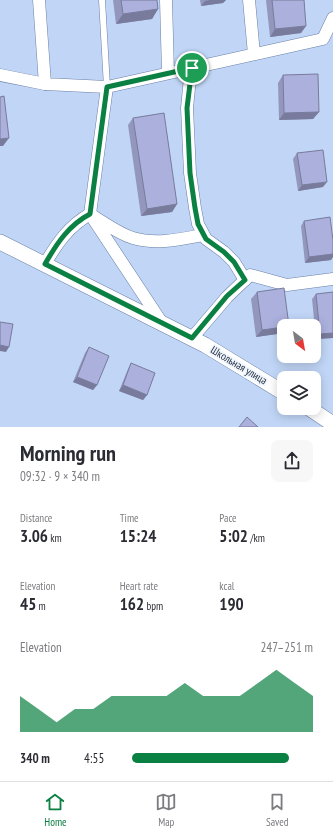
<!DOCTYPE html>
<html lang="en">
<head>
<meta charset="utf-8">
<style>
	body { margin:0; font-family:"PT Sans Narrow",sans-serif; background:#f7f7f7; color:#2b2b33; height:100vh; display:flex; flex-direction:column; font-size:15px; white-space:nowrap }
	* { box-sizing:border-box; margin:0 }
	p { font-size:13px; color:#7c7c81 }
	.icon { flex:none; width:22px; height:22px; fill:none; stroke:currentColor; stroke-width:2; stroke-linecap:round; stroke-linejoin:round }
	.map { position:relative; height:427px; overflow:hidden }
	.sheet { display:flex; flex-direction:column; background:#fff; flex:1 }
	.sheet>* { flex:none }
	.needle { width:26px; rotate:149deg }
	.buttons { position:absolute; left:277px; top:319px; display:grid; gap:8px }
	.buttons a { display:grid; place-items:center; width:44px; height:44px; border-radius:8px; background:#fff; box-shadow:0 2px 10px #0003; font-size:20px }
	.pin { position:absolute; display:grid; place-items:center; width:34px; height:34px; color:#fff; margin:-17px; border:2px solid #fff; border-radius:50%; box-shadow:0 1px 4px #0007 }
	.round { display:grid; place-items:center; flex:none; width:42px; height:42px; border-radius:8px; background:#f7f7f7 }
	.head { display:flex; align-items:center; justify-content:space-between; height:68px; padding:0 20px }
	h1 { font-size:22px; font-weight:700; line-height:30px }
	.metrics { display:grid; grid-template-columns:repeat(3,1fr); gap:6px; height:68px; padding:4px 20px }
	.metrics div { display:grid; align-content:center }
	.metrics b { font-size:17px; font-weight:700 }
	.metrics small { font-size:11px; font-weight:400 }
	.metrics p { font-size:11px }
	.chart { height:112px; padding:8px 20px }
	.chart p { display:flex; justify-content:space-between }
	.chart svg { width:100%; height:72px; margin-top:4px; fill:#0b8043; opacity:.7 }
	ul { padding:0 20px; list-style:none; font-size:13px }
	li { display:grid; grid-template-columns:64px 48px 1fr; align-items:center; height:30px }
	li i { height:10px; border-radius:5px; background:#0b8043 }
	.tab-bar { display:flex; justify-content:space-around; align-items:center; height:56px; border-top:1px solid #e1e1e2; background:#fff; font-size:11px; color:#7c7c81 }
	.tab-bar a { display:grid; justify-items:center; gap:2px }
	.tab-bar .current { color:#0b8043 }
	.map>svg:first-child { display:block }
</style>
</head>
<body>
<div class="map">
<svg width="333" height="427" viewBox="0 0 333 427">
	<rect width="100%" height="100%" fill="#c1d6f7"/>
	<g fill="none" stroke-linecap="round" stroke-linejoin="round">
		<defs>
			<polyline id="service" points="102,0 107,87"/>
			<g id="minor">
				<polyline points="39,0 45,84 107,87 90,214"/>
				<polyline points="166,0 168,73"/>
				<polyline points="249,0 254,54"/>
				<polyline points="191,68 187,108 190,173 195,208 198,224 206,239 224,252 234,262 245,280"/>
				<polyline points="0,75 45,84"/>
				<polyline points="107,87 323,39 333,18"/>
				<polyline points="90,214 162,323"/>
				<path d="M93,216C106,224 119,234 133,238C156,245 181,239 203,235"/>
				<path d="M45,264C57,243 69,226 90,214"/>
				<polyline points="192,338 227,297 250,275 287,285 333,279"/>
			</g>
			<g id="tertiary">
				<polyline points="0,242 205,345 284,393"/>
				<polyline points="309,408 333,424"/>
			</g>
		</defs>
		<!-- service casing -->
		<use href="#service" stroke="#687fa5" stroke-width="7"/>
		<!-- minor casing -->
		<use href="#minor" stroke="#687fa5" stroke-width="13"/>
		<!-- tertiary casing -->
		<use href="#tertiary" stroke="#687fa5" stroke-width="16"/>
		<!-- service -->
		<use href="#service" stroke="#fff" stroke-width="6"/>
		<!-- minor -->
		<use href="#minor" stroke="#fff" stroke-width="12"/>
		<!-- tertiary -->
		<use href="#tertiary" stroke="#fff" stroke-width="15"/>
	</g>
	<!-- wall -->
	<g fill="#9397be">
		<polygon points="113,0 157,0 158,9 152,19 116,24"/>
		<polygon points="200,0 226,0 223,3 201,6"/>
		<polygon points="266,0 304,0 306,26 301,33 270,37"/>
		<polygon points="283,75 319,112 313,119 279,120 278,83"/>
		<polygon points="133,118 177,204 172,212 141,216 128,125"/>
		<polygon points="297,153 323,187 298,191 293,159"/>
		<polygon points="304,221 331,260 305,263 301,226"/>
		<polygon points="257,292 284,326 284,333 256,337 251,299"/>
		<polygon points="316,294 333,338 316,339 312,299"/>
		<polygon points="89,347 97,385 93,390 73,382 85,353"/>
		<polygon points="131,363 147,395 143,400 119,391 128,369"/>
	</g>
	<!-- shaded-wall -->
	<g fill="#787b9b">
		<polygon points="210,0 226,0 223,3 201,6 205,1"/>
		<polygon points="158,9 152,19 116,24 123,14"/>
		<polygon points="306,26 301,33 270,37 275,29"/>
		<polygon points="319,112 313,119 279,120 284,113"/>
		<polygon points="9,138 3,146 0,146 0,139"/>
		<polygon points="327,182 323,187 298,191 302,185"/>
		<polygon points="177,204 172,212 141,216 147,209"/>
		<polygon points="333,254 333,257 331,260 305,263 309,257"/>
		<polygon points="284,327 284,333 256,337 262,330"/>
		<polygon points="333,333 333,338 316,339 320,334"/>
		<polygon points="0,345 9,347 6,352 0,351"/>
		<polygon points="77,377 97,385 93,390 73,382"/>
		<polygon points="123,385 147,395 143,400 119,391"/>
	</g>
	<!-- building -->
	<g fill="#abb0dd" stroke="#787b9b">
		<polygon points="121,0 157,0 158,9 123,14"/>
		<polygon points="272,0 304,0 306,26 275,29"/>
		<polygon points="318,74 319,112 284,113 283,75"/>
		<polygon points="4,96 9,138 0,139 0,97"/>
		<polygon points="164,113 177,204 147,209 133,118"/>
		<polygon points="323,150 327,182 302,185 297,153"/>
		<polygon points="330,217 333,240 333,254 309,257 304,221"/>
		<polygon points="284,288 289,326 284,326 284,327 262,330 257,292"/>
		<polygon points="333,292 333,333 320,334 316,294"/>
		<polygon points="0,322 13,324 9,347 0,345"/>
		<polygon points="89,347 109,356 97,385 77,377"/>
		<polygon points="131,363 155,373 147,395 123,385"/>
		<polygon points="247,417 258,427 239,427"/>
	</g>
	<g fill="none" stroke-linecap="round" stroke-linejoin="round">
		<defs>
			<path id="route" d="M192,68L187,108L190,173L195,208L198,224L206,239L224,252L234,262L245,280L227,296L192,338L45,264C57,243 69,225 90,214L107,87Z"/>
		</defs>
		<!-- route casing -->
		<use href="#route" stroke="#fff" stroke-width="8"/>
		<!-- route -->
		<use href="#route" stroke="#0b8043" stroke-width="5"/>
	</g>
	<g text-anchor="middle" stroke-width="3.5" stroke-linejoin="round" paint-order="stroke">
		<!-- street labels -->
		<g font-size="11" fill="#2b3545" stroke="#f0f6fe">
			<text transform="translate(239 365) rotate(31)" y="4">Школьная улица</text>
		</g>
	</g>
</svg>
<div class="buttons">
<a><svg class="needle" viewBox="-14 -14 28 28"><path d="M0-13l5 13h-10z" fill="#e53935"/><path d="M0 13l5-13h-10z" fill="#7c7c81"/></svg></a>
<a><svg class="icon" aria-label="layers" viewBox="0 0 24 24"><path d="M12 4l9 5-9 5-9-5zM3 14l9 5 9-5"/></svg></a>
</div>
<div class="pin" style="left:192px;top:68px;background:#1e9e55"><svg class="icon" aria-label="arrive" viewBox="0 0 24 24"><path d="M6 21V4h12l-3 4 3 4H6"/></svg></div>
</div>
<section class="sheet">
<div class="head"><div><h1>Morning run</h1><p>09:32 · 9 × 340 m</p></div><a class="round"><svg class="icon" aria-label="share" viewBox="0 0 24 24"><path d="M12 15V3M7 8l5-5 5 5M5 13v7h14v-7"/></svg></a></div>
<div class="metrics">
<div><p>Distance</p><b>3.06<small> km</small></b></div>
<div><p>Time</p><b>15:24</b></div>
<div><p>Pace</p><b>5:02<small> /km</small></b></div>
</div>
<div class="metrics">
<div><p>Elevation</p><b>45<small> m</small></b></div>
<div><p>Heart rate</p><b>162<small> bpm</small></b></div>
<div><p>kcal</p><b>190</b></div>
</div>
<div class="chart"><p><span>Elevation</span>247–251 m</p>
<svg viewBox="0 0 160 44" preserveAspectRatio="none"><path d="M0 44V22L10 30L20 38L30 30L40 30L50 22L60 22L70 22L80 22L90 14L100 22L110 22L120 22L130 14L140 6L150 14L160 22V44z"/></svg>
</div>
<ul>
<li><b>340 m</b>4:55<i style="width:87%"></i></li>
</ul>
</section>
<nav class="tab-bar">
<a class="current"><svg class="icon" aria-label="home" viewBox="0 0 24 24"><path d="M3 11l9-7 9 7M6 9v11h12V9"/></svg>Home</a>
<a><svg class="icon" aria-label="map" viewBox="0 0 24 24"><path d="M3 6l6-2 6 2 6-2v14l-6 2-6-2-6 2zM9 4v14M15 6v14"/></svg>Map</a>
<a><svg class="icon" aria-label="saved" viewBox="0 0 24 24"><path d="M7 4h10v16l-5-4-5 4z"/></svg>Saved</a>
</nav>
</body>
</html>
